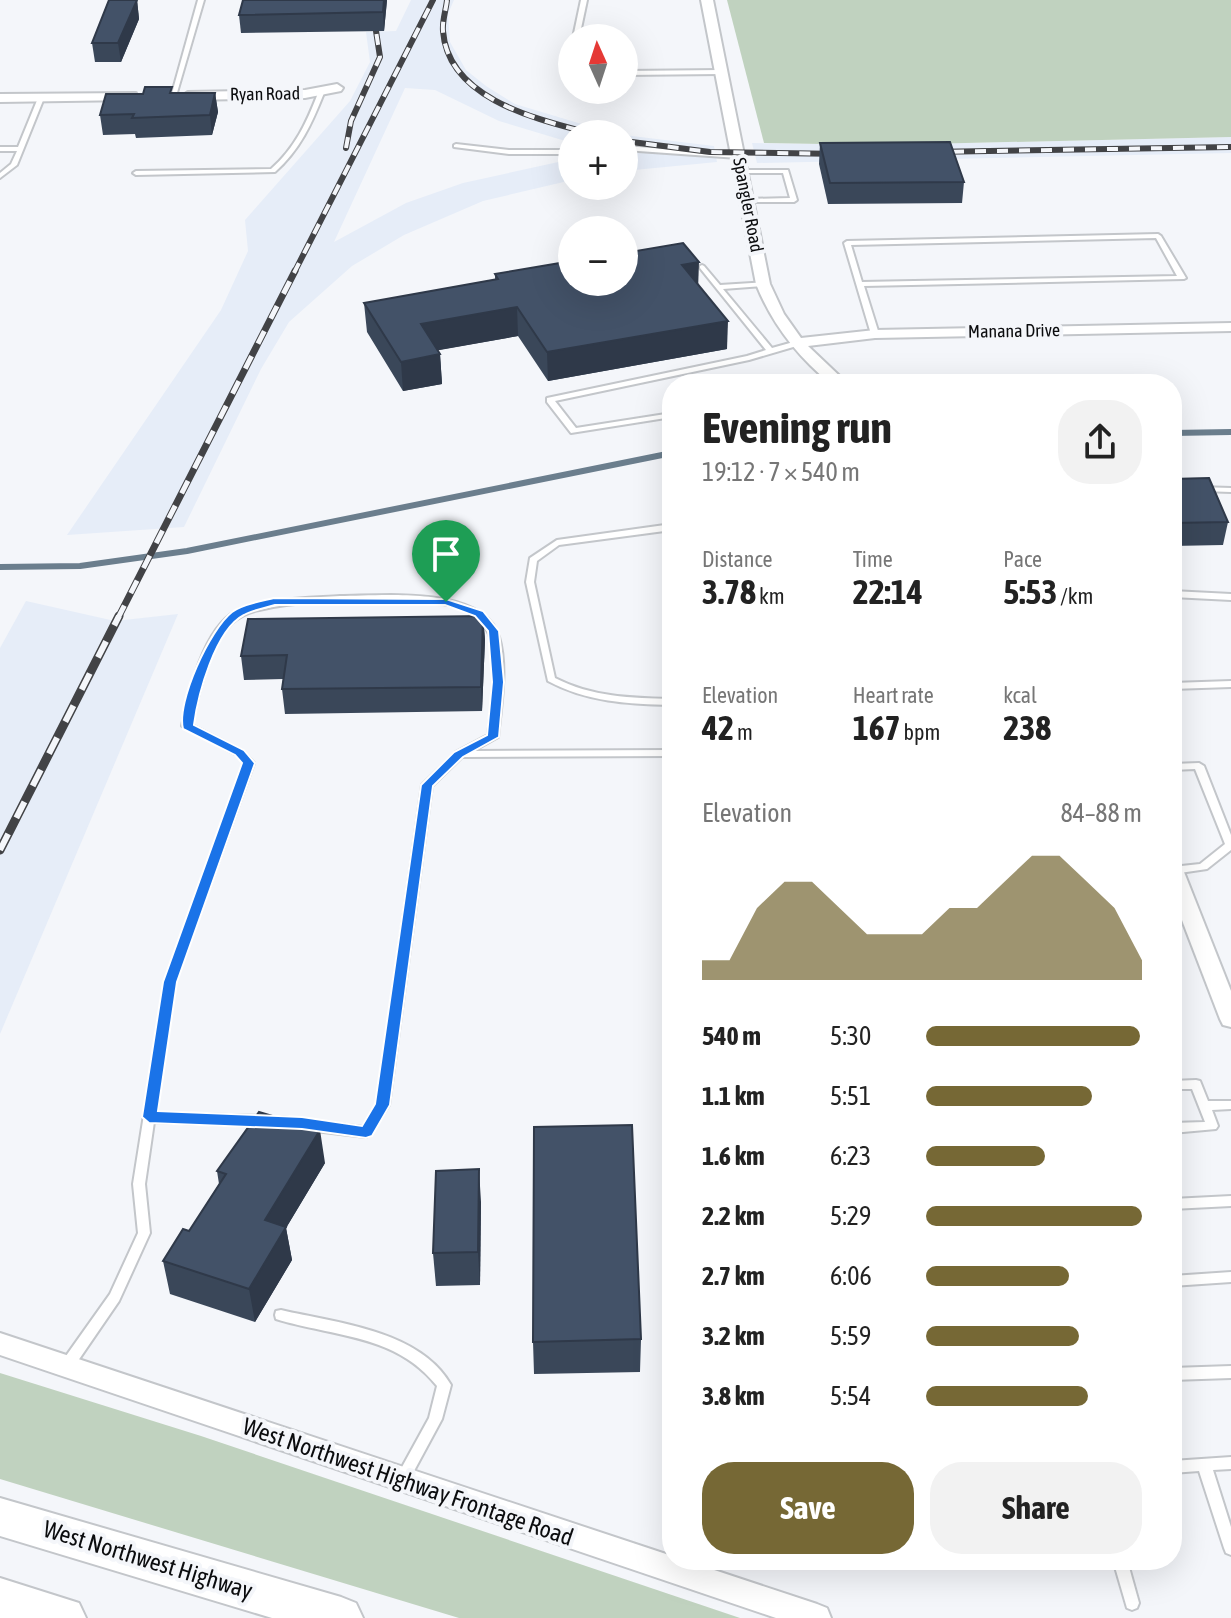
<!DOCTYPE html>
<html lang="en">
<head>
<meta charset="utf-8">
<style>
	body { margin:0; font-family:"Asap Condensed",sans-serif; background:#f2f2f2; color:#222; height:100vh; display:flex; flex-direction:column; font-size:30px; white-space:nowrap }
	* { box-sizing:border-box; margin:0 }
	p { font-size:26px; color:#767676 }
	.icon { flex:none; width:44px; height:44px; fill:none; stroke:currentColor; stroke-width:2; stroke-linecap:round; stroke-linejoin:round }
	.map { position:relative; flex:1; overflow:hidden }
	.side { position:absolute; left:662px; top:374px; width:520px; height:1196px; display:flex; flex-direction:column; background:#fff; border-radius:32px; box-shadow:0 8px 32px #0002 }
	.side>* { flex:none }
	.needle { width:52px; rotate:357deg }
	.tools { position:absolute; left:558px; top:24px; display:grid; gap:16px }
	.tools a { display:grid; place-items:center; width:80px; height:80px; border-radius:50%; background:#fff; box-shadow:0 8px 32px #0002; font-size:40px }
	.pin { position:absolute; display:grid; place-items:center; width:68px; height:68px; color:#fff; margin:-82px -34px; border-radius:50% 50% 50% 0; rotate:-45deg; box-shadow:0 0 8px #0007 }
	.pin .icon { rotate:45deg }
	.round { display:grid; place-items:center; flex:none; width:84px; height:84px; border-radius:32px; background:#f2f2f2 }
	.overview { display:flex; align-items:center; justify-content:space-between; height:136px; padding:0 40px }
	h1 { font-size:44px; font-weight:700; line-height:60px }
	.stats { display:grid; grid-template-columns:repeat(3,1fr); gap:12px; height:136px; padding:8px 40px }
	.stats div { display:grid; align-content:center }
	.stats b { font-size:34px; font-weight:700 }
	.stats small { font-size:22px; font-weight:400 }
	.stats p { font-size:22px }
	.chart { height:224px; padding:16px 40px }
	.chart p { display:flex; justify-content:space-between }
	.chart svg { width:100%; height:144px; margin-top:8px; fill:#766835; opacity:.7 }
	.action { display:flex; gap:16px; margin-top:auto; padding:16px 40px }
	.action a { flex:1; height:92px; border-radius:32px; background:#766835; color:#fff; font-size:32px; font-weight:700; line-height:92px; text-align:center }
	.action a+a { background:#f2f2f2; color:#222 }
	ul { padding:0 40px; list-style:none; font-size:26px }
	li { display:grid; grid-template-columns:128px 96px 1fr; align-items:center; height:60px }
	li i { height:20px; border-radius:10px; background:#766835 }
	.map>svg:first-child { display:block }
</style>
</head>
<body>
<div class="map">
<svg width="1231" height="1618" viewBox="0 0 1231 1618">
	<rect width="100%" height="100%" fill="#f4f6fa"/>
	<!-- built -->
	<g fill="#e6edf8">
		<polygon points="411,0 454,0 448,14 450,42 466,70 486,86 515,104 615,134 572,134 572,143 499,121 435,90 405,88 334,242 406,203 463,183 572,159 572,180 483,201 404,235 352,266 289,322 261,369 184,527 67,535 221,310 248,251 245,220 350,101 370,62 366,32 396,31"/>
		<polygon points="624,135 714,146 717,162 624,171"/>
		<polygon points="1231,137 1231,153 757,163 752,143 881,145"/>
		<polygon points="26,601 115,621 178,614 0,1034 0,648"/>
	</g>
	<!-- green -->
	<g fill="#c0d2bf">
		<polygon points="727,0 1231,0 1231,137 881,145 764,143"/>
		<polygon points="0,1373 201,1436 740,1618 459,1618 0,1479"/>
	</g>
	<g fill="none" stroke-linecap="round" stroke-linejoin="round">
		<!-- stream -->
		<g stroke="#6b7e8d" stroke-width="6">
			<polyline points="1172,433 1231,432"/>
			<polyline points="0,567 80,566 187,551 672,453"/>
		</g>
		<defs>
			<g id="service">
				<polygon points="198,0 204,0 176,96 171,97"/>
				<polygon points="581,0 587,0 579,38 573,38"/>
				<polygon points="572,52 572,75 565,73 569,54"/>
				<polygon points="624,71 721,70 724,72 721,74 624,75"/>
				<path d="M321,91L324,93C312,123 300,150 275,172L136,175L133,173L136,171L271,169C295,148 307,122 318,93Z"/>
				<polygon points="41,96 44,98 17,165 0,178 0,173 11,164 17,151 0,151 0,147 18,147 38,98"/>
				<polygon points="456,144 509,150 572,150 572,154 509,154 454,147 454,145"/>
				<polygon points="624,146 738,154 741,156 738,158 624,150"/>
				<polygon points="740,170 788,170 797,200 794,202 745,202 744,201 747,199 790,198 783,173 738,173 738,171"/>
				<path d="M1158,234L1161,236L1186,278L1184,279L864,286L879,334L875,336L871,334L844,243L847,241ZM1156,238L1177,276L862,282L851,245Z"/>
				<polygon points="702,265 704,266 720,285 766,282 766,286 763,286 723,289 772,348 797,341 801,343 800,345 749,360 555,401 576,428 672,413 672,417 571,433 547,402 547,398 747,356 766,350 700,268 700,266"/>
				<polygon points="1199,487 1231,488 1231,492 1202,491 1199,491"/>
				<path d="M672,524V530L559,545L537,561L534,582L555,678C592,697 631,698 672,699V705C628,704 587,702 548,681L526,582L530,558L557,540Z"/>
				<polygon points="1172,591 1231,594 1231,600 1172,597"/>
				<path d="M340,596C382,596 484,585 499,637C508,667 501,707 498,737L473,751L672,750V756L462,757L432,786L389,1105L370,1135L366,1137L281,1127L277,1125L275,1122L277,1119L281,1117L363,1127L377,1104L422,785L456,752L488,735C491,709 501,648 485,627C477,615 462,608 449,605C429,601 408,602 388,601C346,601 300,600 259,610C249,612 240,616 232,623C209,646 198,693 192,725L243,751L254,763L175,982L156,1113L265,1116L269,1118L271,1121L269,1124L265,1126L154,1122L145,1184L150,1233L119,1301L71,1371L66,1373L61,1371L59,1367L61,1363L110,1294L138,1233L133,1184L165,982L244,763L237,755L182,726C189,692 203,629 236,611C262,598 311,598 340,596Z"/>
				<polygon points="1231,681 1231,687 1172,689 1172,683"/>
				<polygon points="1199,763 1204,766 1231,835 1231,850 1207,869 1173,874 1172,867 1200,864 1225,844 1195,769 1172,770 1172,764"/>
				<polygon points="1196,1080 1200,1081 1208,1101 1231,1101 1231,1109 1212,1110 1218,1126 1216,1129 1172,1133 1172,1123 1205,1122 1192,1089 1172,1089 1172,1081"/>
				<polygon points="1231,1196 1231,1206 1172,1209 1172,1199"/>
				<polygon points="1231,1272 1231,1282 1172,1286 1172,1276"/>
				<path d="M281,1310C336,1323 420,1330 451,1385L442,1419L408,1482L403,1484L398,1482L396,1478L429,1418L437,1386C396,1334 334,1337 276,1319L275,1315L276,1311Z"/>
				<polygon points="1231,1366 1231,1378 1172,1380 1172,1368"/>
				<polygon points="1231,1457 1231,1469 1213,1470 1231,1527 1231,1555 1226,1553 1224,1548 1199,1471 1172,1473 1172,1461"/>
				<polygon points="1113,1560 1127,1560 1139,1603 1137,1608 1132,1610 1127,1608"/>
			</g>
			<g id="minor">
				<path d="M701,0H713L770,284L784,314L801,338L875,330L1231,323V331L875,338L808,346L848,384H831C797,356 772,324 756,284Z"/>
				<polygon points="337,84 343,88 341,91 305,98 188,100 182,96 188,92 305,90"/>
				<polygon points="136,93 136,99 132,100 0,102 0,94"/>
				<polygon points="1172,860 1182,867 1231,991 1231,1027 1223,1025 1220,1019 1172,894"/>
				<polygon points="0,1333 672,1556 672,1560 684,1560 817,1604 827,1608 831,1618 776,1618 0,1355"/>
			</g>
			<g id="primary">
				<polygon points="0,1498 341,1597 356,1603 363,1618 272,1618 0,1536"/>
				<polygon points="0,1578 79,1603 86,1618 0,1618"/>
			</g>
		</defs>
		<!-- service casing -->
		<use href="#service" stroke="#c3c6ca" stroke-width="4"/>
		<!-- minor casing -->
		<use href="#minor" stroke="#c3c6ca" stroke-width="4"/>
		<!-- primary casing -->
		<use href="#primary" stroke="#c3c6ca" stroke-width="4"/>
		<!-- service -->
		<use href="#service" fill="#fff" fill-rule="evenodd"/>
		<!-- minor -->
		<use href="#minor" fill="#fff" fill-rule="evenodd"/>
		<!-- primary -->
		<use href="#primary" fill="#fff" fill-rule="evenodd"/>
		<defs>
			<g id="rail-far2">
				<path d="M447,0C446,10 442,21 443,31C448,100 540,120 593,134"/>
				<polyline points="624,141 710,152 843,154"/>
				<polyline points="346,148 351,121 380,57 376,31"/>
				<polyline points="931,152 1231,147"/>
				<polyline points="294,273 433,0"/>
			</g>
			<polyline id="rail-far1" points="118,618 295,271"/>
			<polyline id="rail" points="0,850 119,616"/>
		</defs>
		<!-- rail-far2 casing -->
		<use href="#rail-far2" stroke="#424346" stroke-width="6"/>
		<!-- rail-far1 casing -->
		<use href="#rail-far1" stroke="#424346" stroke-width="7"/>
		<!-- rail casing -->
		<use href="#rail" stroke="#424346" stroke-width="9"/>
		<!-- rail-far2 -->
		<use href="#rail-far2" stroke="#f4f6fa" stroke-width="4" stroke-dasharray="11" stroke-linecap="butt"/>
		<!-- rail-far1 -->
		<use href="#rail-far1" stroke="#f4f6fa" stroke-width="5" stroke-dasharray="14" stroke-linecap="butt"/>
		<!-- rail -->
		<use href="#rail" stroke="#f4f6fa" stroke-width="6" stroke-dasharray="18" stroke-linecap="butt"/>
	</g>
	<!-- wall -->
	<g fill="#3a4759">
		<polygon points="137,0 139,19 121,62 95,62 92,43"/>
		<polygon points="243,0 387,0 384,31 241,33 239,15"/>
		<polygon points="173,93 215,93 218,112 212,135 136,138 135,134 103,135 100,115"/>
		<polygon points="820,143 964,182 962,203 828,204 819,164"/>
		<polygon points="495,274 698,284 727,349 548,381 518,336 438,350 440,354 442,384 403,391 367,332 364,303 495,280"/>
		<polygon points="1172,479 1228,522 1223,545 1172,546"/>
		<polygon points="483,616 485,640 482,711 285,714 282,689 283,679 244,680 241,656"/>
		<polygon points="666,843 672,843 672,957 670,957 665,876"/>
		<polygon points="325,1163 286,1228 292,1260 255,1322 170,1294 163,1261 189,1231 219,1184 217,1171"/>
		<polygon points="481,1202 480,1285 436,1286 433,1253"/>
		<polygon points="641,1339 640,1372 534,1374 533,1342"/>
	</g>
	<!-- shaded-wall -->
	<g fill="#2f3949">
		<polygon points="137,0 139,19 121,62 118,43"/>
		<polygon points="384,0 387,0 384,31 383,12"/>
		<polygon points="215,93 218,112 212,135 210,115"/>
		<polygon points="699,262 698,290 682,265"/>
		<polygon points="517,307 518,336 423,353 421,324"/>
		<polygon points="728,321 727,349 548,381 547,352"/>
		<polygon points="440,354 442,384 403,391 401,362"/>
		<polygon points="483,616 485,640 482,711 481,687"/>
		<polygon points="320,1130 325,1163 286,1228 292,1260 255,1322 249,1289 265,1220"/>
		<polygon points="479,1169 481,1202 480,1285 478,1252"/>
	</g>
	<!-- building -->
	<g fill="#435268" stroke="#2f3949" stroke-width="2">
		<polygon points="109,0 137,0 118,43 92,43"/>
		<polygon points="243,0 384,0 383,12 239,15"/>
		<polygon points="145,87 172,87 170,93 215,93 210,115 132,118 134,114 100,115 106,94 143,94"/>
		<polygon points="950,142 964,182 830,183 820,143"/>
		<polygon points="683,243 699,262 682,265 728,321 547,352 517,307 421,324 440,354 401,362 364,303 498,279 495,274 572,261 572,282 624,282 624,253"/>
		<polygon points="1209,478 1228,522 1172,523 1172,479"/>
		<polygon points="483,616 481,687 282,689 287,655 241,656 248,619"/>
		<polygon points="666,843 672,843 672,924 671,924"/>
		<polygon points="259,1112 320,1130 265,1220 286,1227 249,1289 163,1261 183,1229 189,1231 226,1174 217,1171"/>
		<polygon points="632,1125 641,1339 533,1342 534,1127"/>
		<polygon points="479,1169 478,1252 433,1253 436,1171"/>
	</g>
	<!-- route -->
	<path fill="#1a73e8" stroke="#fff" stroke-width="2" fill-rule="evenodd" d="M274,598L446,599L483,611L499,631L504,682L499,737L463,757L433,786L390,1105L372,1136L366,1138L302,1129L149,1123L142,1117L163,982L242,763L235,755L183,729C176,702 210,629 232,612C242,604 262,601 274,598ZM275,605H445L475,616L488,631L492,682L487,735L454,752L421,785L375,1104L362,1126L302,1117L158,1111L177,982L255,763L244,750L194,725C198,695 215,630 244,615C253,610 265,608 275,605Z"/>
	<g text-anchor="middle" stroke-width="8" stroke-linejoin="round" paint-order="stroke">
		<!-- far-street labels -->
		<g font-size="18" fill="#0b0c0e" stroke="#f4f6fa">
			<text transform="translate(265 94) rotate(-1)" y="6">Ryan Road</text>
			<text transform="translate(748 205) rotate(79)" y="6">Spangler Road</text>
			<text transform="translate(1014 331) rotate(-1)" y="6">Manana Drive</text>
		</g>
		<!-- near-street labels -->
		<g font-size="24" fill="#0b0c0e" stroke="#f4f6fa">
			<text transform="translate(408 1482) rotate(19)" y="8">West Northwest Highway Frontage Road</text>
			<text transform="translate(148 1560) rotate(17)" y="8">West Northwest Highway</text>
		</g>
	</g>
</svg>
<div class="tools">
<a><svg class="needle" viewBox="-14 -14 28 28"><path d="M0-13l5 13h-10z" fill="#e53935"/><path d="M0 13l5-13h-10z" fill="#767676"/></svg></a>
<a>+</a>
<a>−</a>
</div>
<div class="pin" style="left:446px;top:602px;background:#1e9e55"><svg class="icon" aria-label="arrive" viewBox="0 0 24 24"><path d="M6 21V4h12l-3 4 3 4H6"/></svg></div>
<section class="side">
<div class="overview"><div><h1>Evening run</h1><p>19:12 · 7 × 540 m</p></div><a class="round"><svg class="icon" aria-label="share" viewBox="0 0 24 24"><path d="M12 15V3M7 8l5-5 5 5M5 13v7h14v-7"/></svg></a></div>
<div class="stats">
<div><p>Distance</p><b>3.78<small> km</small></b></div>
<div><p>Time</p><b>22:14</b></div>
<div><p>Pace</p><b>5:53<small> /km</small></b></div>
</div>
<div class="stats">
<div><p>Elevation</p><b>42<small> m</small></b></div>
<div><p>Heart rate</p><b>167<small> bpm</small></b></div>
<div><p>kcal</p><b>238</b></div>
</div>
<div class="chart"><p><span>Elevation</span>84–88 m</p>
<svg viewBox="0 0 160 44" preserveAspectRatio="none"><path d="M0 44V38L10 38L20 22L30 14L40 14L50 22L60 30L70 30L80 30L90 22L100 22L110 14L120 6L130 6L140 14L150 22L160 38V44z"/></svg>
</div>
<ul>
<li><b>540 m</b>5:30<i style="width:99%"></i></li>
<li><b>1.1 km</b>5:51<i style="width:77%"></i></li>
<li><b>1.6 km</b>6:23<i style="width:55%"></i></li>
<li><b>2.2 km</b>5:29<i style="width:100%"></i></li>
<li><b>2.7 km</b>6:06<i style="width:66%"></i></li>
<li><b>3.2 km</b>5:59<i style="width:71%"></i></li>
<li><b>3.8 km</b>5:54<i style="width:75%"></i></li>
</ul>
<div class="action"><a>Save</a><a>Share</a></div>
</section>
</div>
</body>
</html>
